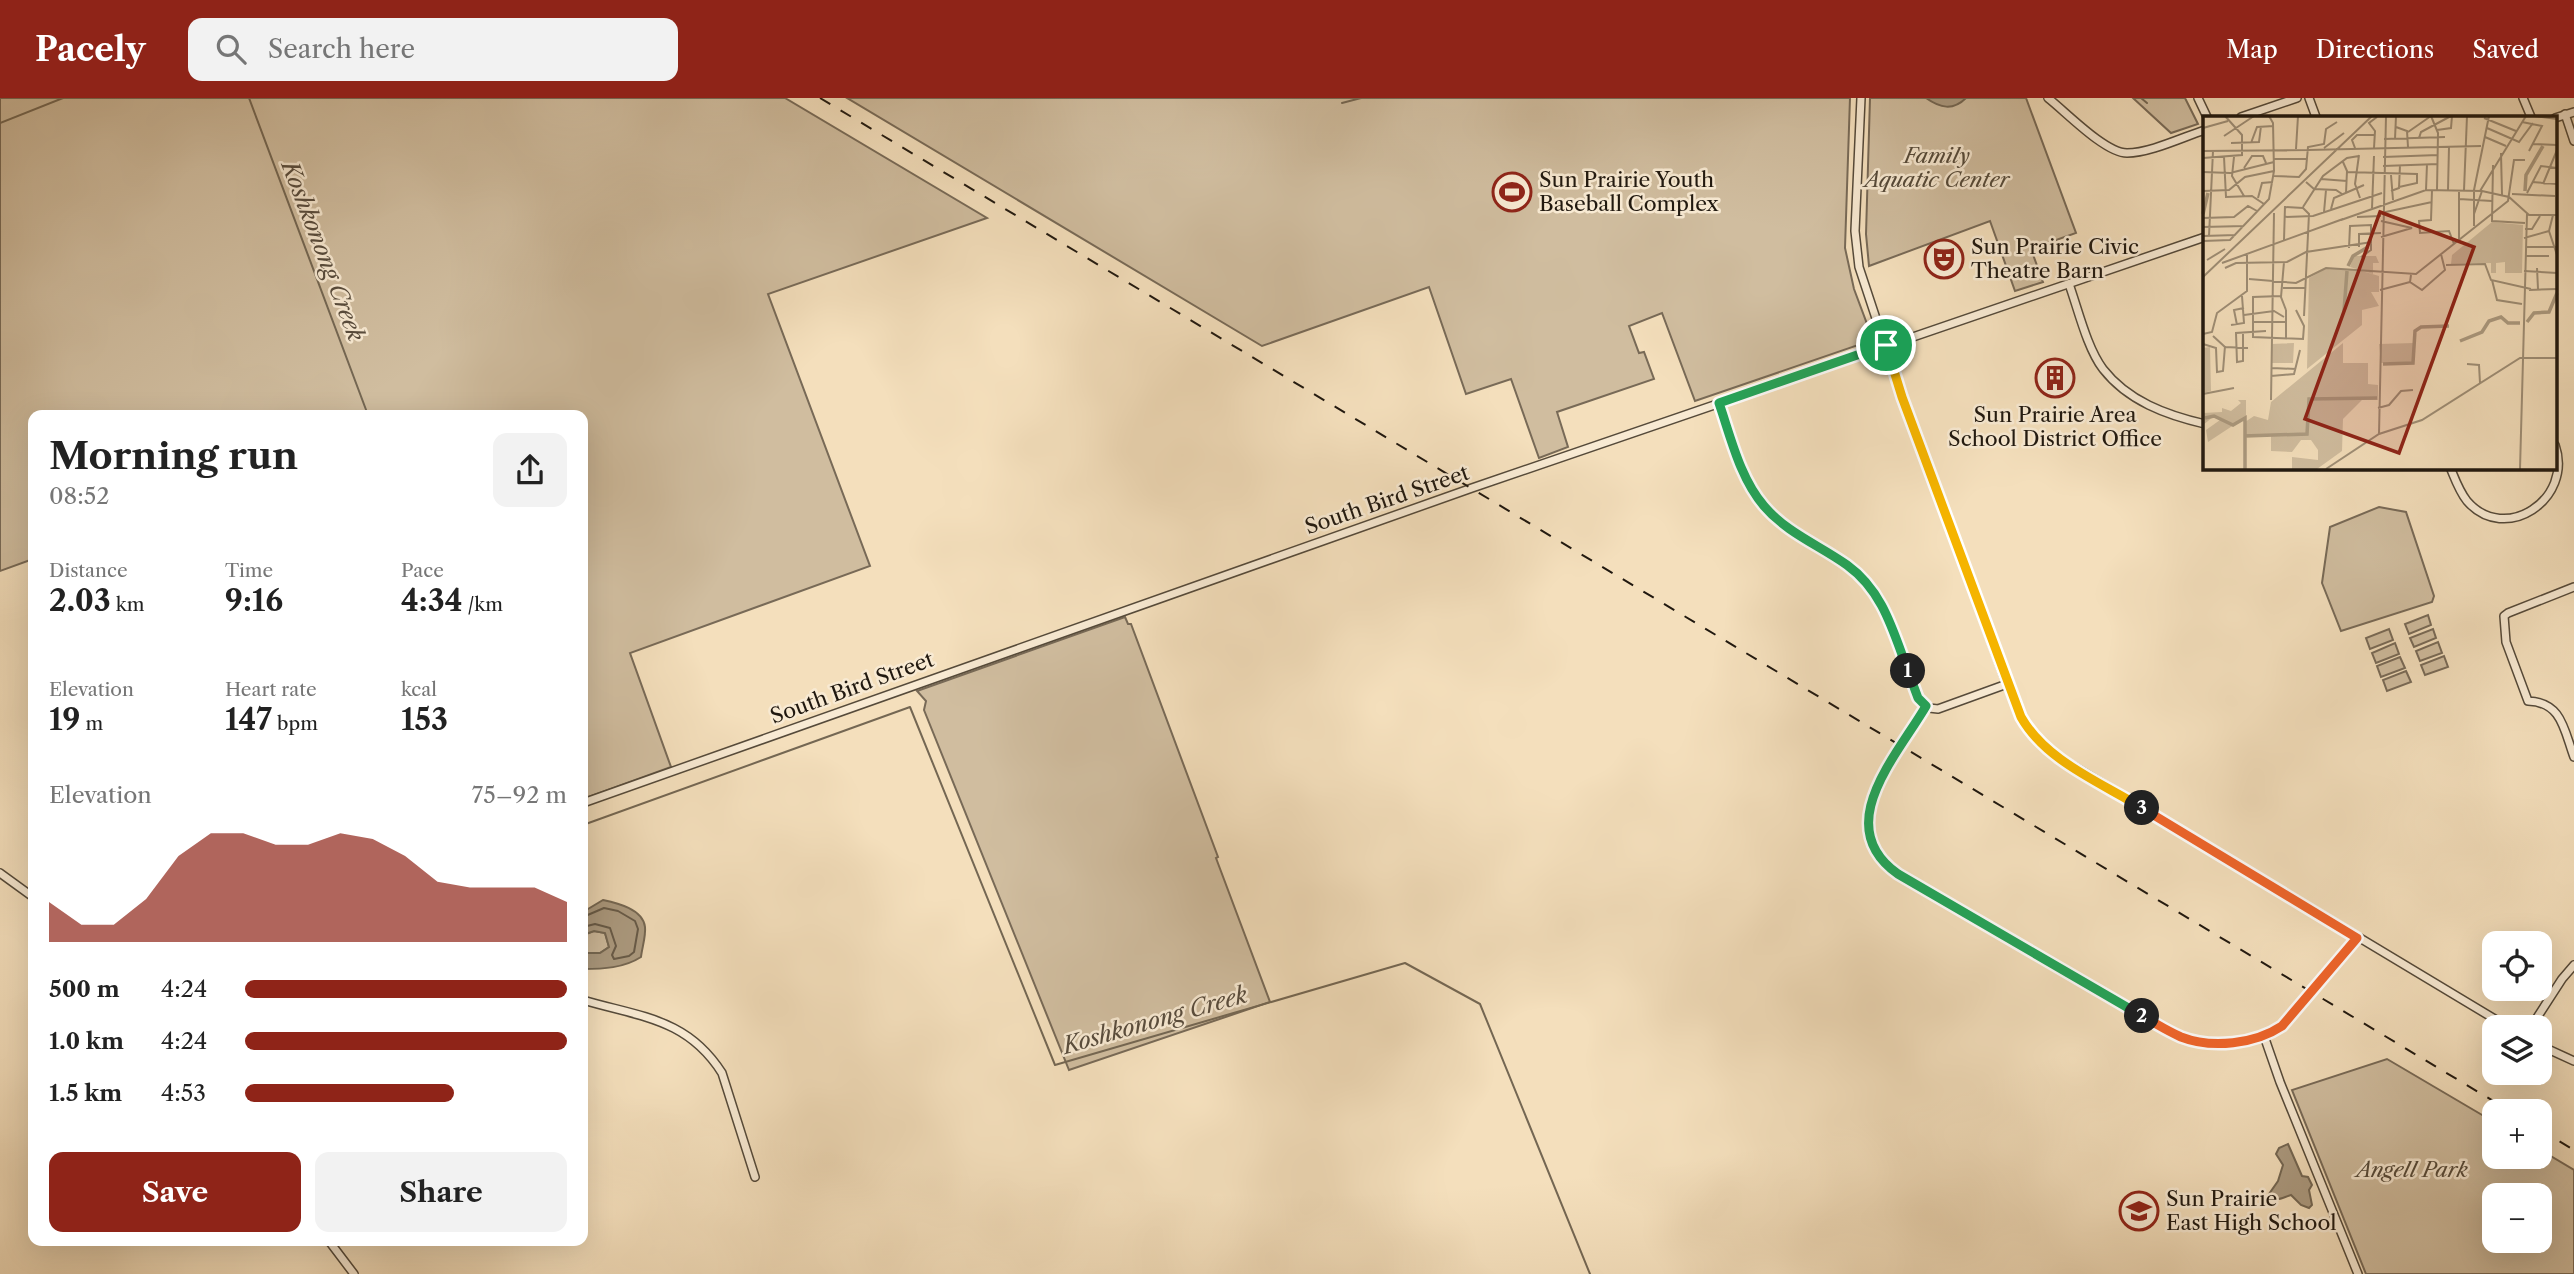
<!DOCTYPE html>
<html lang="en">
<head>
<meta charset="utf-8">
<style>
	body { margin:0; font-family:"Libre Caslon Text",serif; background:#f2f2f2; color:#222; height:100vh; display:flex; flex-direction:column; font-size:26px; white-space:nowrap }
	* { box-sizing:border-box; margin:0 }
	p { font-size:23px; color:#767676 }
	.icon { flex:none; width:38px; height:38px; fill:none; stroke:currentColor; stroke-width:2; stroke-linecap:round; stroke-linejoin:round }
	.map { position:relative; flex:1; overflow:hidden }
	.sheet { position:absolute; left:28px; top:312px; width:560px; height:836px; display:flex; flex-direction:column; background:#fff; border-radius:14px; box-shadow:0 7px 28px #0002 }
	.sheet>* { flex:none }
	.tools { position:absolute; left:2482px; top:833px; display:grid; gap:14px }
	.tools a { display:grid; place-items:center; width:70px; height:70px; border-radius:14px; background:#fff; box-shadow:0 7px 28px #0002; font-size:35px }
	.pin { position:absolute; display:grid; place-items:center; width:60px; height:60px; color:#fff; margin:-30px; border:4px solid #fff; border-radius:50%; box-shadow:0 2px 7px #0007 }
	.km { position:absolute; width:35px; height:35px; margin:-18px; border-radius:50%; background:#222; color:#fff; font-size:19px; line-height:35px; text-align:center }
	.round { display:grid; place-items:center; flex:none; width:74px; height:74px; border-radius:14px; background:#f2f2f2 }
	.head { display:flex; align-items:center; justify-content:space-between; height:119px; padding:0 21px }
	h1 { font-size:38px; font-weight:800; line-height:52px }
	.stats { display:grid; grid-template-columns:repeat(3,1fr); gap:10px; height:119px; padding:7px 21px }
	.stats div { display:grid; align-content:center }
	.stats b { font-size:30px; font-weight:800 }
	.stats small { font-size:19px; font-weight:400 }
	.stats p { font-size:19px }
	.chart { height:196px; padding:14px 21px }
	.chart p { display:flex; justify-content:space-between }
	.chart svg { width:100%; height:126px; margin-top:7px; fill:#8f2418; opacity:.7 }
	.primary-button { display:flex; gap:14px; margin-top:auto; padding:14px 21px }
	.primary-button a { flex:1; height:80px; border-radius:14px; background:#8f2418; color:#fff; font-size:28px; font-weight:800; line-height:80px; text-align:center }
	.primary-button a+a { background:#f2f2f2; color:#222 }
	ul { padding:0 21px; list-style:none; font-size:23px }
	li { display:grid; grid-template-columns:112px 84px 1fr; align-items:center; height:52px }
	li i { height:18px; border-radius:9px; background:#8f2418 }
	header { display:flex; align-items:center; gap:42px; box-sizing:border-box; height:98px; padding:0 35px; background:#8f2418; color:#fff }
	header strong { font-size:33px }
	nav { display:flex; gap:38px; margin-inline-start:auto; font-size:24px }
	.search { width:490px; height:63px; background:#f2f2f2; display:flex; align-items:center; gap:18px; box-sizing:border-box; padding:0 24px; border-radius:14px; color:#767676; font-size:26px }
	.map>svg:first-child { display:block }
</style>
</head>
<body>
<header>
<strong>Pacely</strong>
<div class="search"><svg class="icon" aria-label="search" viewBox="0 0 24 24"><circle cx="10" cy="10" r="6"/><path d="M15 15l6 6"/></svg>Search here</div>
<nav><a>Map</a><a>Directions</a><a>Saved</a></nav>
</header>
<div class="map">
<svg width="2574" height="1176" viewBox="0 0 2574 1176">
	<rect width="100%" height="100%" fill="#f4dfbc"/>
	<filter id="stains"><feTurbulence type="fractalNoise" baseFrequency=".00286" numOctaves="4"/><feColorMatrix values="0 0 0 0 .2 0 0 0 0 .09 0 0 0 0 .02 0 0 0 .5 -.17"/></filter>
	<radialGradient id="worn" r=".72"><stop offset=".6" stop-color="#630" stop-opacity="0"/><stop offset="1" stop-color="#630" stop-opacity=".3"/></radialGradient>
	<!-- green -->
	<g fill="#d0bd9f" stroke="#786a57" stroke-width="2" fill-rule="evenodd">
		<polygon points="0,0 785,0 987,120 768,196 870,468 630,555 671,669 583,701 583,317 33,317 33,461 0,473"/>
		<polygon points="847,0 1850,0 1845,150 1854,191 1873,242 1695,303 1662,215 1629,228 1639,255 1644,254 1654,281 1557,314 1568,349 1539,360 1511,281 1466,296 1429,189 1262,248"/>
		<polygon points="1870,0 2026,0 2076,135 2031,151 2043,184 2015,193 1990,123 1869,168 1866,136"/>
		<polygon points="2133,0 2185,0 2198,26 2171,35"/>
		<polygon points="2379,409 2406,414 2434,498 2432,504 2341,533 2322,485 2330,429"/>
		<polygon points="2428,517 2431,527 2409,536 2405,526"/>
		<polygon points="1125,519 1128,526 1131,526 1218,759 1216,760 1270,904 1069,972 924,612 926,603 917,593"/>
		<polygon points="2389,531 2393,542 2370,551 2366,540"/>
		<polygon points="2433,531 2436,540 2414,549 2410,540"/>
		<polygon points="2438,544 2442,555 2420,563 2416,553"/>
		<polygon points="2395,545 2399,556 2376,565 2372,555"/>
		<polygon points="2444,558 2448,569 2425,577 2421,567"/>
		<polygon points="2400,559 2405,570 2381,579 2377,568"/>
		<polygon points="2406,573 2411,584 2387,593 2383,582"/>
		<polygon points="594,833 605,835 609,849 600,855 583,855 583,837"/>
		<path d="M2387,961L2494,1024V1059H2539V1051L2574,1072V1176H2366L2292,992ZM2494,1097H2539V1143H2494Z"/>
	</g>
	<!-- water -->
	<g fill="#ac9b81" stroke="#746753" stroke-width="2">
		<path d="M1926,0H1966C1953,13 1940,10 1926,0Z"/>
		<path d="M603,802C617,805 643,811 645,829C646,838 642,850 641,859C624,870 603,871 583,871V855H600L609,849L605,835L594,833L583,837V814Z"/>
		<path d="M2288,1046L2302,1078L2308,1079L2312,1087L2309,1092L2312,1107L2309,1110L2301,1107L2291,1097C2281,1100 2276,1105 2269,1096L2278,1083L2283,1067L2276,1056L2279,1050Z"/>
	</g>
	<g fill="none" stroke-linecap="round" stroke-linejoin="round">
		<!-- shore -->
		<polyline stroke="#665a48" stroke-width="2" points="583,819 604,810 618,813 635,823 638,831 634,854 629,858 614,861 612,857 616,848 610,830 595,826 583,829"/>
		<!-- stream -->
		<g stroke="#746753" stroke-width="2">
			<polyline points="249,0 368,317"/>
			<polyline points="2141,0 2147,5"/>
			<polyline points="1342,5 1361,0"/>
			<polyline points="0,25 63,0"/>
			<polyline points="583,727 910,609 1055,967 1405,865 1480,906 1590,1176"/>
		</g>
		<defs>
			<g id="minor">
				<polyline points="1861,0 1855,133 1859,169 1902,299 2008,589 2027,629 2055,657 2508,929"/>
				<path d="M2048,0C2066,14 2105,55 2127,55C2150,55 2183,39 2205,32"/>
				<polyline points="2198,0 2207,19"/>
				<polyline points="2309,0 2316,19"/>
				<polyline points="2523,0 2531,19"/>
				<polyline points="2565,16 2574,43"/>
				<polyline points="2241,19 2297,0"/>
				<polyline points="2555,20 2574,14"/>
				<path d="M2069,186C2078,211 2087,250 2103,271C2128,303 2166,317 2205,326"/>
				<path d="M1719,305C1736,352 1747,403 1791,433C1820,453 1851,465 1873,492C1899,525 1900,571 1921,605L1929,610L1938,611L2007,586"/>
				<path d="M2450,369C2455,381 2459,393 2467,403C2505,447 2574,401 2555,347"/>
				<path d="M2574,489L2508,515L2504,518L2506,544L2528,603C2562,604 2564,632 2574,659"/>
				<path d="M1926,608C1897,659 1830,728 1898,777L2172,935C2206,950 2252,949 2282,927L2357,840"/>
				<polyline points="583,705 1472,390 2205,139"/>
				<polyline points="0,775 33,799"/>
				<path d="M583,902C640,919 687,920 722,975L755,1079"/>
				<polyline points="2531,929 2562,881 2574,867"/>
				<polyline points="2264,938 2280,984 2358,1176"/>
				<polyline points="2539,947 2574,963"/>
				<polyline points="329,1143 354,1176"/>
			</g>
		</defs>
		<!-- minor casing -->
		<use href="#minor" stroke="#554a3a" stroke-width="10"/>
		<!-- minor -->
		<use href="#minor" stroke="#f8ead3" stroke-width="7"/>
		<!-- rail -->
		<g stroke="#20180f" stroke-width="2" stroke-dasharray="12 12" stroke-linecap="butt">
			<polyline points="820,0 2510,1013"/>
			<polyline points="2539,1031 2574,1052"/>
		</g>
	</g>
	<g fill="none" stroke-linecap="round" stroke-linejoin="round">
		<defs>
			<path id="split-1" d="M1886,247L1719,305C1731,340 1740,380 1764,408C1787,435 1819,447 1847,467C1883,493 1893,533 1908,573"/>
			<path id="split-2" d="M1908,573L1918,600L1926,608C1897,658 1830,728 1898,776L2142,918"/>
			<path id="split-3" d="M2142,918C2155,925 2167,933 2181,939C2212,951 2255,946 2282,928L2357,840L2142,710"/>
			<path id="split-4" d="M1886,247L1902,299L2021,619C2046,663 2100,684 2142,710"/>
		</defs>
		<!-- split-1 casing -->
		<use href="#split-1" stroke="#fff" stroke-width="14"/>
		<!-- split-2 casing -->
		<use href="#split-2" stroke="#fff" stroke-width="14"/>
		<!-- split-3 casing -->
		<use href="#split-3" stroke="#fff" stroke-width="14"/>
		<!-- split-4 casing -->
		<use href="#split-4" stroke="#fff" stroke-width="14"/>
		<!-- split-1 -->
		<use href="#split-1" stroke="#22a559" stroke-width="9"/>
		<!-- split-2 -->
		<use href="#split-2" stroke="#22a559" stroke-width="9"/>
		<!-- split-3 -->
		<use href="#split-3" stroke="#f0652b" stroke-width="9"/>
		<!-- split-4 -->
		<use href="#split-4" stroke="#f5b400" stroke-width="9"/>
	</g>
	<!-- icons -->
	<defs>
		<symbol id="stadium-ring" viewBox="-11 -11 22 22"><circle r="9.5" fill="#f8ead3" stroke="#8f2418" stroke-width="1.5"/><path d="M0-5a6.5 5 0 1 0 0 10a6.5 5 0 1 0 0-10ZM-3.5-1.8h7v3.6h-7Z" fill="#8f2418"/></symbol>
		<symbol id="theatre-ring" viewBox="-11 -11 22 22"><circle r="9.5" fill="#f8ead3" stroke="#8f2418" stroke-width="1.5"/><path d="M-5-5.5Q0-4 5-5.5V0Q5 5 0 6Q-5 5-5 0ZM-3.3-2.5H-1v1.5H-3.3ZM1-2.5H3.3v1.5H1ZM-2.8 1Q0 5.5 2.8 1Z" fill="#8f2418"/></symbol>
		<symbol id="building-ring" viewBox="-11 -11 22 22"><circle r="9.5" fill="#f8ead3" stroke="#8f2418" stroke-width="1.5"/><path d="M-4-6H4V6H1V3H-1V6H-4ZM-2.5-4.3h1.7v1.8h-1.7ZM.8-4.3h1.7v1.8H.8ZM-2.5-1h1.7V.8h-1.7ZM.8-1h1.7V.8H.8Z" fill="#8f2418"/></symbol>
		<symbol id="school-ring" viewBox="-11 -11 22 22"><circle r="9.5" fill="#f8ead3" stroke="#8f2418" stroke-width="1.5"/><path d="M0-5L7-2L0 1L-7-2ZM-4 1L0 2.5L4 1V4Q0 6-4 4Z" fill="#8f2418"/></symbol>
	</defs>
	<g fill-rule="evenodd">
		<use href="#stadium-ring" x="1490" y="72" width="44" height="44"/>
		<use href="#theatre-ring" x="1922" y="139" width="44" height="44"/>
		<use href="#building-ring" x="2033" y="258" width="44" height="44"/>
		<use href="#school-ring" x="2117" y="1091" width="44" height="44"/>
	</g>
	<g text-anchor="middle" stroke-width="5" stroke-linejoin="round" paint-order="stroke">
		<!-- park labels -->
		<g font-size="21" font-style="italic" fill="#554a3a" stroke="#f8ead3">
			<text x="1937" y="65">Family<tspan x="1937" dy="24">Aquatic Center</tspan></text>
			<text x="2412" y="1079">Angell Park</text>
		</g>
		<!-- poi labels -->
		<g font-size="21" fill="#20180f" stroke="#f8ead3" text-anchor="start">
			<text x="1539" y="89">Sun Prairie Youth<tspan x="1539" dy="24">Baseball Complex</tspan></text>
			<text x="1971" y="156">Sun Prairie Civic<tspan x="1971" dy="24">Theatre Barn</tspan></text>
			<text x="2055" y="324" text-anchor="middle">Sun Prairie Area<tspan x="2055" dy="24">School District Office</tspan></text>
			<text x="2166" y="1108">Sun Prairie<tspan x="2166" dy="24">East High School</tspan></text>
		</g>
		<!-- street labels -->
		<g font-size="21" fill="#20180f" stroke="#f8ead3">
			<text transform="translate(1387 402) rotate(-19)" y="7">South Bird Street</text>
			<text transform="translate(852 590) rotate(-20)" y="7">South Bird Street</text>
		</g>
		<!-- water labels -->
		<g font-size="23" font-style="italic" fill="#584c3d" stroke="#f8ead3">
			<text transform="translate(323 153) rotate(69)" y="8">Koshkonong Creek</text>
			<text transform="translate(1155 922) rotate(-16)" y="8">Koshkonong Creek</text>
		</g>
	</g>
	<!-- overview -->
	<g transform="translate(2203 18)">
		<rect width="354" height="354" fill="#f4dfbc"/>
		<path d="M289,106L320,109L319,157H302V146L293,147V157H288V147L248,148L249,139ZM151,140H173L176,147H170V158L147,151ZM122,153H152L176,160V176H168L176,190L159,194V209L104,253L106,162ZM91,227L90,247H69V228ZM140,227V247H165V268L175,269V284H159L140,303L139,335L114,353H89V341L115,344V334L108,324H98L89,336L68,335V320H41L42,306L51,300L65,304L68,286ZM211,227V246L178,247L176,228ZM7,231L8,275L0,277V232ZM35,284H43V301L5,326L3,314L17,304L10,301L0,309V297L19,296V292L28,295L38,287Z" fill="#d0bd9f"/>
		<path fill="none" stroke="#ac9b81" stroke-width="3.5" d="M322,75L323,59L340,30M0,98L5,77M145,150L150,140L165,131M141,195L144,155M324,206L331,197L346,196L354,177M257,225L279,216L286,205L298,201L305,207H317M180,248L210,247L212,215L218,211L246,210M2,302L11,300L30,309L42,302V320M42,353V320L104,318L106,283L174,282"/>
		<path fill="none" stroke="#9f8f77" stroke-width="2" d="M228,0L235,17L234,74M331,0L354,3M281,2L313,15M319,6L339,10L326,35M193,11L204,15L205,31M0,12L25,5M284,12L316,26L330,7M234,14L248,12L249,0M205,16L228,0M21,20L51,0M282,21L303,30M216,22L218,16L248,0M181,23L242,21M192,23L193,0M28,27L56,26L58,10M48,27L54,11L71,10M330,28L354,29M121,32L141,17M152,32L149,24L154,19H171M171,32L172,15L166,7L174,1M93,33L95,0M105,34L278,30M0,35L106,34M298,37L299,79M156,39L152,68L157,82M21,41L23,81L49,80L61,88M31,41L29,60L41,80M180,41L235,39M0,42L39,39V19L22,0M71,43H104M140,46L144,55L143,77M290,49L289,105L322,107M180,50L235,48M41,52L49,40H60L63,47M0,56L27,57L71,46M144,56L214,58V67L196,71M188,59L190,84M71,60L96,61L103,53L105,31L121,28L123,13L134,6M118,63L144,65M103,66L111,73L133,74L139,78M329,66L354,68M340,68L354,34M223,74L224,48M229,74L228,104L216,105L217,117L246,115L251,128M245,74L246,31M261,74L264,0M271,74L286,0M0,75L26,74L42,61L71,55M188,75L196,72L197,49M256,75V123M277,75L323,0M324,77L338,50L354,52M309,78L352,80M55,82L59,67L70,66M256,83L289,85M81,91L100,92L106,98L101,200M100,91L120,60L144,42L156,40M169,92L171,40M128,93L131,82L161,69M121,96L123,74M178,97L229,86M271,98L279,75M350,99L346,115L354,139M81,101L110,100L179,77M154,101L178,100M0,102L31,101L45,90L54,95M138,104L223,74L279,75L306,81L326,99H354M271,110V74M0,111L41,110M322,113H329L337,100M0,120L33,119M6,120L10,35M178,121L209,112L178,105M321,122L346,115M81,124L82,90M0,125L27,124L66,83L71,55L70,7L66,0M156,131V118L178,117M323,131H353M146,132L147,110L168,109V134L158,141M322,140H346M4,144L22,133M81,146L78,181L83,194M19,147L140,103M243,149L282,148L288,164L328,173M22,152L33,147L84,146L103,136L169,126M334,152L335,173M321,155L354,157M208,159L207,166L219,174L242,154L238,138M0,161L169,0M46,163L93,167L123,152L213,158L305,85L311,44H322M289,164L294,184L319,188M80,172H102M177,174L207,166M326,174L354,173M78,180L50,181V221L100,223L101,210L93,194M83,194V223M41,199L71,195L81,201M49,206H83M28,209L41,207L39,180M34,209L31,194L41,192M40,216V245L34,246L33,217L63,215M0,218L9,216L14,197L44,175V137M10,220L22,231L45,232M0,228L13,232L14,256L20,255L22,230M264,248L276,249L277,267M69,252L93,253M68,260L91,258L97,234M0,278L31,272M68,284L71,97M175,292L186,289L198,275L210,274M176,318L183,0M123,353L176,318L219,304L317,242H354M317,353L324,98"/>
		<path fill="#8f2418" fill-opacity="0.15" stroke="#8f2418" stroke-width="3.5" d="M177,96L271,131L196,337L102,303Z"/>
		<rect width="354" height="354" fill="none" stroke="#20180f" stroke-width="3.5"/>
	</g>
	<rect width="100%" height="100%" filter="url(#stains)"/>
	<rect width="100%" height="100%" fill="url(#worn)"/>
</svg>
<div class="tools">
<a><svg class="icon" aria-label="locate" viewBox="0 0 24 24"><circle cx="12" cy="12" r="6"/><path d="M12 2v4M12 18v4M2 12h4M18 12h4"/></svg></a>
<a><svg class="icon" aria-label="layers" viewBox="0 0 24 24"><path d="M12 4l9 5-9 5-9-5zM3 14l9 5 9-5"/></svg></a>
<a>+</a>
<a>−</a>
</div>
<div class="pin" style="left:1886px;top:247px;background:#1e9e55"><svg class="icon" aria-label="arrive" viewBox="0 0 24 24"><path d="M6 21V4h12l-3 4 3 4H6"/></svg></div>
<b class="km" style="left:1908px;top:573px">1</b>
<b class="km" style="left:2142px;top:918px">2</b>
<b class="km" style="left:2142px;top:710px">3</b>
<section class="sheet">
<div class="head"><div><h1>Morning run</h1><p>08:52</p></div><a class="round"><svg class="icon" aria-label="share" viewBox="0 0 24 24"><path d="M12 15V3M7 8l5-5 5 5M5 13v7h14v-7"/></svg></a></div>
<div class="stats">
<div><p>Distance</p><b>2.03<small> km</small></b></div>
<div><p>Time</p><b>9:16</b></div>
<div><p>Pace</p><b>4:34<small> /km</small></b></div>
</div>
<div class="stats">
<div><p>Elevation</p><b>19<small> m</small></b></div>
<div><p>Heart rate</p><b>147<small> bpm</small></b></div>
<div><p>kcal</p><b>153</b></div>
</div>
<div class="chart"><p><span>Elevation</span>75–92 m</p>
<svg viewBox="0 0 160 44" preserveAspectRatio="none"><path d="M0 44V30L10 38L20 38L30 29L40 14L50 6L60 6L70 10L80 10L90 6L100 8L110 14L120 23L130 25L140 25L150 25L160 30V44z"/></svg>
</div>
<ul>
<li><b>500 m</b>4:24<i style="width:100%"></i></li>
<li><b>1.0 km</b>4:24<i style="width:100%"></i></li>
<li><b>1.5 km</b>4:53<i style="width:65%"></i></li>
</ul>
<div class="primary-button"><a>Save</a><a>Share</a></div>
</section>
</div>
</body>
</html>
